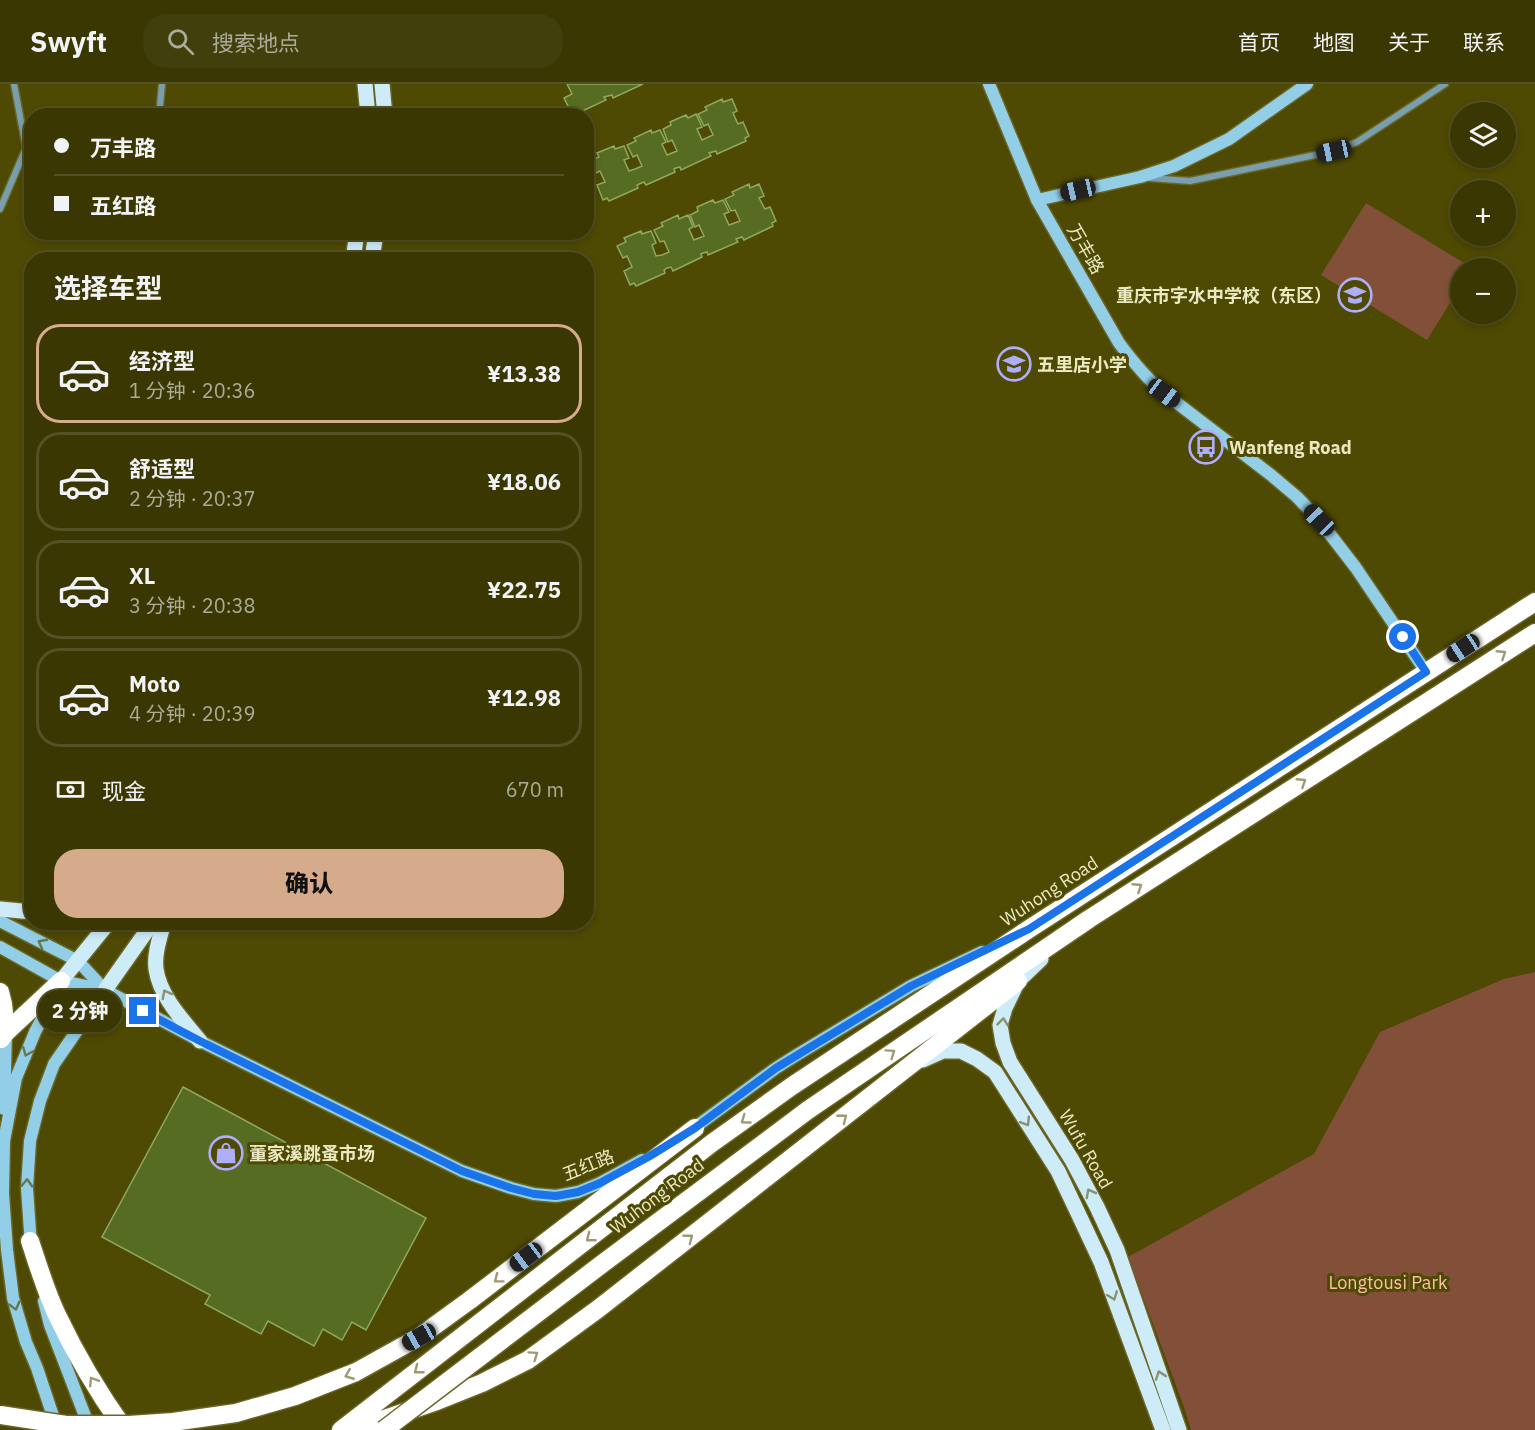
<!DOCTYPE html>
<html lang="zh">
<head>
<meta charset="utf-8">
<style>
  body { margin:0; font-family:"IBM Plex Sans","Noto Sans SC",sans-serif; background:#413f0c; color:#f1f3f6; height:100vh; display:flex; flex-direction:column; font-size:22px; white-space:nowrap }
  * { box-sizing:border-box; margin:0 }
  p { font-size:20px; color:#abac99 }
  .icon { flex:none; width:33px; height:33px; fill:none; stroke:currentColor; stroke-width:2; stroke-linecap:round; stroke-linejoin:round }
  .map { position:relative; flex:1; overflow:hidden }
  .panel { position:absolute; left:24px; top:168px; width:570px; height:678px; display:flex; flex-direction:column; background:#3a3702; border-radius:24px; box-shadow:0 3px 9px #0003,0 0 0 2px #545124 }
  .panel>* { flex:none }
  .top-card { position:absolute; left:24px; top:24px; width:570px; height:132px; border-radius:24px; box-shadow:0 3px 9px #0003,0 0 0 2px #545124; display:grid; align-content:center; height:132px; padding:0 30px; background:#3a3702 }
  .fabs { position:absolute; left:1450px; top:18px; display:grid; gap:12px }
  .fabs a { display:grid; place-items:center; width:66px; height:66px; border-radius:50%; background:#3a3702; box-shadow:0 3px 9px #0003,0 0 0 2px #545124; font-size:30px }
  .end { position:absolute; width:27px; height:27px; margin:-14px; border:8px solid #1a73e8; background:#fff; box-shadow:0 0 0 3px #fff }
  .from { border-radius:50% }
  .bubble { position:absolute; height:42px; border-radius:21px; background:#3a3702; box-shadow:0 3px 9px #0003,0 0 0 2px #545124; font-size:20px; font-weight:800; line-height:42px; text-align:center }
  .car { position:absolute; width:18px; height:36px; margin:-18px -9px; border-radius:8px; box-shadow:0 0 4px 2px #0007; background:linear-gradient(#222 24%,#8ab4d8 0 40%,#222 0 76%,#8ab4d8 0 86%,#222 0) }
  .top-card b { display:flex; align-items:center; gap:21px; height:57px; font-size:22px }
  .top-card b+b { border-top:2px solid #545124 }
  .top-card i { width:15px; height:15px; background:#f1f3f6 }
  ul { padding:0; list-style:none }
  li { display:flex; align-items:center; gap:18px; height:99px; margin:0 12px 9px; padding:0 18px; border:3px solid #545124; border-radius:24px }
  li div { flex:1 }
  li b { display:block; font-size:22px }
  li em { font-style:normal; font-weight:800 }
  li.on { border-color:#d6ab8b }
  li>.icon { width:54px; height:54px; stroke-width:1.5 }
  h2 { padding:0 30px; font-size:27px; line-height:72px }
  .pay { display:flex; align-items:center; gap:15px; height:66px; padding:0 30px; font-size:22px }
  .pay p { margin-inline-start:auto }
  .button { display:flex; gap:12px; margin-top:auto; padding:12px 30px }
  .button a { flex:1; height:69px; border-radius:24px; background:#d6ab8b; color:#111; font-size:24px; font-weight:800; line-height:69px; text-align:center }
  header { display:flex; align-items:center; gap:36px; box-sizing:border-box; height:84px; padding:0 30px; background:#3a3702; border-bottom:2px solid #545124 }
  header strong { font-size:28px }
  nav { display:flex; gap:33px; margin-inline-start:auto; font-size:21px }
  .search { width:420px; height:54px; background:#413f0c; display:flex; align-items:center; gap:15px; box-sizing:border-box; padding:0 21px; border-radius:24px; color:#abac99; font-size:22px }
  .map>svg:first-child { display:block }
</style>
</head>
<body>
<header>
<strong>Swyft</strong>
<div class="search"><svg class="icon" aria-label="search" viewBox="0 0 24 24"><circle cx="10" cy="10" r="6"/><path d="M15 15l6 6"/></svg>搜索地点</div>
<nav><a>首页</a><a>地图</a><a>关于</a><a>联系</a></nav>
</header>
<div class="map">
<svg width="1535" height="1346" viewBox="0 0 1535 1346">
  <rect width="100%" height="100%" fill="#4e4903"/>
  <g fill="#825039">
    <polygon points="1366,119 1472,184 1461,184 1461,201 1427,256 1321,191"/>
    <polygon points="1535,888 1535,1346 1191,1346 1184,1323 1128,1173 1314,1070 1380,948 1504,895"/>
  </g>
  <g fill="#566c22" stroke="#90a85f" stroke-width="1.5">
    <polygon points="567,0 643,0 613,14 612,11 604,13 606,16 576,30 575,26 571,28 564,14 572,10"/>
    <polygon points="722,15 723,18 732,15 737,27 733,29 738,40 743,38 749,52 745,54 746,57 717,70 716,67 709,69 711,72 681,86 680,83 676,84 674,85 675,88 646,101 644,98 637,101 638,104 609,117 607,114 603,116 597,101 605,98 600,87 596,89 590,77 599,73 597,69 614,62 615,65 624,62 629,74 624,76 629,87 635,85 642,82 637,71 633,73 627,61 636,57 634,54 651,46 652,49 660,46 666,58 662,60 667,71 677,67 672,56 668,58 663,45 671,41 670,38 686,31 688,34 696,30 702,43 697,45 702,56 713,51 708,40 704,42 698,30 707,26 705,23"/>
    <polygon points="749,100 750,104 759,100 764,112 759,114 765,125 770,123 776,137 772,139 773,142 744,156 742,153 736,155 738,158 708,171 707,168 703,169 701,170 702,173 673,187 671,183 667,184 664,186 665,189 636,202 634,199 630,201 624,187 632,183 627,172 623,174 617,162 626,158 624,154 641,147 642,150 651,147 656,159 652,161 656,172 662,171 669,168 664,157 660,158 654,146 663,142 661,139 678,131 679,135 688,131 693,143 689,145 694,156 704,152 699,141 695,143 690,131 698,127 697,123 713,116 715,119 723,116 729,128 724,130 729,141 740,137 735,126 731,127 725,115 734,111 732,108"/>
    <polygon points="183,1003 426,1134 366,1246 352,1238 342,1256 323,1245 314,1262 268,1237 261,1250 205,1220 210,1211 102,1153"/>
  </g>
  <g fill="none" stroke-linecap="round" stroke-linejoin="round">
    <g stroke="#6a6625" stroke-width="9">
      <g id="street">
        <polyline points="159,32 162,0"/>
        <polyline points="1150,94 1190,97 1334,67 1357,58 1445,0"/>
        <polyline points="0,125 26,64 14,0"/>
      </g>
    </g>
    <g stroke="#6a6625" stroke-width="15">
      <g id="secondary">
        <path d="M989 0 1037 116 1119 259C1133 278 1146 294 1164 309L1271 391 1297 413 1319 436 1356 484 1426 588"/>
        <polyline points="1037,116 1140,93 1174,82 1229,55 1307,0"/>
        <polyline points="0,837 78,877 105,906"/>
        <polyline points="0,863 61,897 105,906 200,957 462,1087 511,1104 534,1110 556,1112 578,1108 600,1099 642,1076"/>
        <polyline points="57,906 35,948 16,994 4,1057 3,1110 7,1166 13,1214 26,1258 37,1284 57,1344"/>
        <polyline points="4,1025 6,948"/>
        <polyline points="690,1047 776,984 795,972 911,902 982,868"/>
        <polyline points="31,1162 27,1104 30,1057 40,1017 54,980 105,906"/>
        <polyline points="44,1217 50,1241 90,1345"/>
      </g>
    </g>
    <g stroke="#6a6625" stroke-width="18">
      <g id="primary">
        <polyline points="365,0 368,32"/>
        <polyline points="382,0 385,32"/>
        <polyline points="353,176 357,148"/>
        <polyline points="372,176 376,148"/>
        <polyline points="0,825 32,828"/>
        <path d="M164 838C160 853 154 870 156 885 160 913 183 936 200 957"/>
        <polyline points="1041,875 1018,897 1005,924 1000,941 1003,959 1010,978 1072,1076 1097,1123 1117,1166 1179,1346"/>
        <polyline points="61,897 109,838"/>
        <polyline points="105,906 153,838"/>
        <polyline points="923,976 943,967 961,967 977,975 995,988 1058,1087 1077,1127 1101,1178 1163,1346"/>
      </g>
    </g>
    <g stroke="#6a6625" stroke-width="21">
      <g id="highway">
        <polyline points="0,908 3,920 6,948 1,955"/>
        <polyline points="0,954 61,897"/>
        <polyline points="808,1026 1089,835 1535,549"/>
        <path d="M30 1157C38 1181 46 1208 57 1231 76 1271 99 1310 125 1346"/>
        <polyline points="470,1216 695,1044"/>
        <polyline points="346,1345 364,1342 437,1317 482,1299 528,1276 598,1225 1018,897"/>
        <polyline points="341,1346 712,1059 792,1002 1029,845 1535,518"/>
      </g>
    </g>
    <use href="#street" stroke="#799ead" stroke-width="6"/>
    <use href="#secondary" stroke="#92cee6" stroke-width="12"/>
    <use href="#primary" stroke="#ceecf8" stroke-width="15"/>
    <use href="#highway" stroke="#fff" stroke-width="18"/>
    <g stroke="#6a6625" stroke-width="21" stroke-linecap="butt">
      <g id="highway-bridge">
        <polyline points="0,1331 66,1341 129,1341 173,1338 236,1329 295,1312 356,1288 419,1253 470,1216"/>
        <polyline points="384,1346 598,1183 808,1026"/>
      </g>
    </g>
    <use href="#highway-bridge" stroke="#fff" stroke-width="18"/>
  </g>
  <defs><path id="oneway-chevron" d="M-2-3.5L2.5 0L-2 3.5" fill="none" stroke-width="1.6" stroke-linecap="round" stroke-linejoin="round" transform="scale(1.5)"/></defs>
  <g stroke="#9e9b74">
    <use href="#oneway-chevron" transform="translate(1502 570) rotate(-33)"/>
    <use href="#oneway-chevron" transform="translate(1302 698) rotate(-33)"/>
    <use href="#oneway-chevron" transform="translate(1138 803) rotate(-33)"/>
    <use href="#oneway-chevron" transform="translate(891 969) rotate(-35)"/>
    <use href="#oneway-chevron" transform="translate(843 1034) rotate(-38)"/>
    <use href="#oneway-chevron" transform="translate(745 1036) rotate(144)"/>
    <use href="#oneway-chevron" transform="translate(590 1154) rotate(142)"/>
    <use href="#oneway-chevron" transform="translate(689 1154) rotate(-38)"/>
    <use href="#oneway-chevron" transform="translate(498 1195) rotate(143)"/>
    <use href="#oneway-chevron" transform="translate(534 1271) rotate(-35)"/>
    <use href="#oneway-chevron" transform="translate(418 1286) rotate(142)"/>
    <use href="#oneway-chevron" transform="translate(349 1291) rotate(158)"/>
    <use href="#oneway-chevron" transform="translate(93 1297) rotate(-122)"/>
  </g>
  <g stroke="#667852">
    <use href="#oneway-chevron" transform="translate(42 859) rotate(-152)"/>
    <use href="#oneway-chevron" transform="translate(27 968) rotate(112)"/>
    <use href="#oneway-chevron" transform="translate(27 1099) rotate(-88)"/>
    <use href="#oneway-chevron" transform="translate(15 1222) rotate(75)"/>
  </g>
  <g stroke="#889271">
    <use href="#oneway-chevron" transform="translate(166 910) rotate(-118)"/>
    <use href="#oneway-chevron" transform="translate(1003 938) rotate(-84)"/>
    <use href="#oneway-chevron" transform="translate(1026 1038) rotate(58)"/>
    <use href="#oneway-chevron" transform="translate(1090 1109) rotate(-118)"/>
    <use href="#oneway-chevron" transform="translate(1113 1212) rotate(69)"/>
    <use href="#oneway-chevron" transform="translate(1160 1291) rotate(-109)"/>
  </g>
  <g fill="none" stroke-linecap="round" stroke-linejoin="round">
    <polyline stroke="#1a73e8" stroke-width="8" points="143,927 200,957 462,1087 511,1104 534,1110 556,1112 578,1108 600,1099 650,1072 695,1044 776,984 911,902 1029,845 1426,588 1403,553"/>
  </g>
  <defs>
    <g id="school-ring" transform="scale(1.725)"><circle r="9.5" fill="#4e4903" stroke="#afaefa" stroke-width="1.5"/><path d="M0-5L7-2L0 1L-7-2ZM-4 1L0 2.5L4 1V4Q0 6-4 4Z" fill="#afaefa"/></g>
    <g id="bus-ring" transform="scale(1.725)"><circle r="9.5" fill="#4e4903" stroke="#afaefa" stroke-width="1.5"/><path d="M-5-6H5V4H4V6H2V4H-2V6H-4V4H-5ZM-3.5-4V0h7V-4ZM-3.5 1.2v1.5H-2V1.2ZM2 1.2v1.5H3.5V1.2Z" fill="#afaefa"/></g>
    <g id="shop-ring" transform="scale(1.725)"><circle r="9.5" fill="#4e4903" stroke="#afaefa" stroke-width="1.5"/><path d="M-5-2.5h2.3a2.7 3.5 0 0 1 5.4 0H5L5.5 6h-11ZM-1.5-2.5h3a1.5 2.3 0 0 0-3 0Z" fill="#afaefa"/></g>
  </defs>
  <g fill-rule="evenodd">
    <use href="#school-ring" x="1355" y="211"/>
    <use href="#school-ring" x="1014" y="280"/>
    <use href="#bus-ring" x="1206" y="363"/>
    <use href="#shop-ring" x="226" y="1069"/>
  </g>
  <g text-anchor="middle" dominant-baseline="central" stroke-width="6" stroke-linejoin="round" paint-order="stroke">
    <g font-size="18" fill="#ebe9c1" stroke="#4e4903">
      <text transform="translate(1086 165) rotate(60)">万丰路</text>
      <text transform="translate(1049 807) rotate(-33)">Wuhong Road</text>
      <text transform="translate(1086 1065) rotate(60)">Wufu Road</text>
      <text transform="translate(588 1081) rotate(-22)">五红路</text>
      <text transform="translate(657 1112) rotate(-37)">Wuhong Road</text>
    </g>
    <g font-size="18" font-weight="bold" fill="#ebe9c1" stroke="#4e4903" text-anchor="start">
      <text x="1332" y="211" text-anchor="end">重庆市字水中学校（东区）</text>
      <text x="1037" y="280">五里店小学</text>
      <text x="1229" y="363">Wanfeng Road</text>
      <text x="249" y="1069">董家溪跳蚤市场</text>
    </g>
    <g font-size="18" fill="#fec0a5" stroke="#4e4903">
      <text x="1388" y="1198">Longtousi Park</text>
    </g>
  </g>
</svg>
<div class="fabs">
<a><svg class="icon" aria-label="layers" viewBox="0 0 24 24"><path d="M12 4l9 5-9 5-9-5zM3 14l9 5 9-5"/></svg></a>
<a>+</a>
<a>−</a>
</div>
<i class="end from" style="left:1403px;top:553px"></i>
<i class="end" style="left:143px;top:927px"></i>
<div class="bubble" style="left:38px;top:906px;width:84px">2 分钟</div>
<i class="car" style="left:1334px;top:67px;rotate:258deg"></i>
<i class="car" style="left:1078px;top:106px;rotate:257deg"></i>
<i class="car" style="left:1164px;top:309px;rotate:127deg"></i>
<i class="car" style="left:1319px;top:436px;rotate:316deg"></i>
<i class="car" style="left:1463px;top:564px;rotate:237deg"></i>
<i class="car" style="left:526px;top:1173px;rotate:233deg"></i>
<i class="car" style="left:419px;top:1253px;rotate:241deg"></i>
<div class="top-card">
<b><i class="from"></i>万丰路</b>
<b><i></i>五红路</b>
</div>
<section class="panel">
<h2>选择车型</h2>
<ul>
<li class="on"><svg class="icon" aria-label="car" viewBox="0 0 24 24"><path d="M5 17H2v-5l4-1 3-4h7l3 4 3 1v5h-3M9 17h6M6 11h13"/><circle cx="7" cy="17" r="2"/><circle cx="17" cy="17" r="2"/></svg><div><b>经济型</b><p>1 分钟 · 20:36</p></div><em>¥13.38</em></li>
<li><svg class="icon" aria-label="car" viewBox="0 0 24 24"><path d="M5 17H2v-5l4-1 3-4h7l3 4 3 1v5h-3M9 17h6M6 11h13"/><circle cx="7" cy="17" r="2"/><circle cx="17" cy="17" r="2"/></svg><div><b>舒适型</b><p>2 分钟 · 20:37</p></div><em>¥18.06</em></li>
<li><svg class="icon" aria-label="car" viewBox="0 0 24 24"><path d="M5 17H2v-5l4-1 3-4h7l3 4 3 1v5h-3M9 17h6M6 11h13"/><circle cx="7" cy="17" r="2"/><circle cx="17" cy="17" r="2"/></svg><div><b>XL</b><p>3 分钟 · 20:38</p></div><em>¥22.75</em></li>
<li><svg class="icon" aria-label="car" viewBox="0 0 24 24"><path d="M5 17H2v-5l4-1 3-4h7l3 4 3 1v5h-3M9 17h6M6 11h13"/><circle cx="7" cy="17" r="2"/><circle cx="17" cy="17" r="2"/></svg><div><b>Moto</b><p>4 分钟 · 20:39</p></div><em>¥12.98</em></li>
</ul>
<div class="pay"><svg class="icon" aria-label="cash" viewBox="0 0 24 24"><path d="M3 7h18v10H3z"/><circle cx="12" cy="12" r="2"/></svg>现金<p>670 m</p></div>
<div class="button"><a>确认</a></div>
</section>
</div>
</body>
</html>
